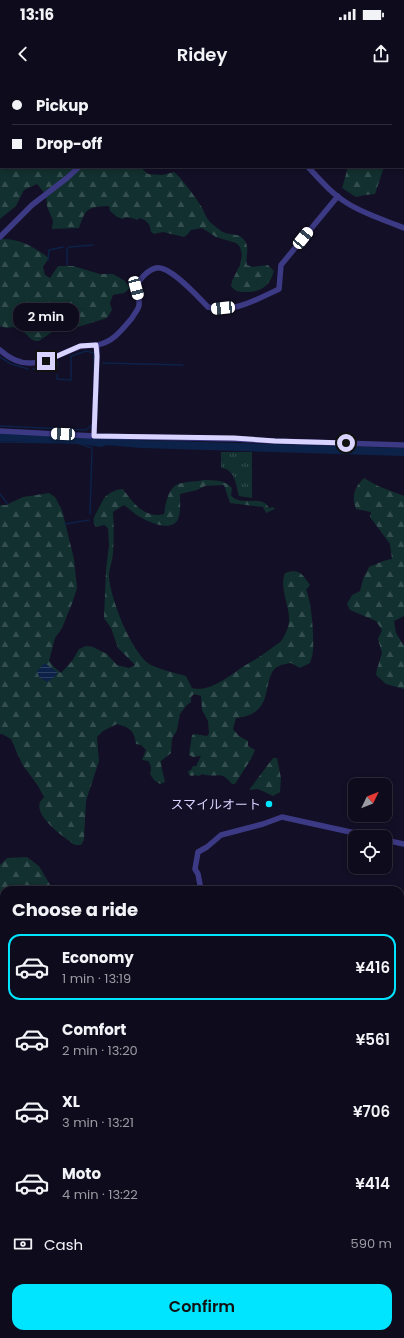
<!DOCTYPE html>
<html lang="en">
<head>
<meta charset="utf-8">
<style>
  body { margin:0; font-family:Poppins,"Noto Sans JP",sans-serif; background:#171425; color:#f1f3f6; height:100vh; display:flex; flex-direction:column; font-size:15px; white-space:nowrap }
  * { box-sizing:border-box; margin:0 }
  p { font-size:13px; color:#9b9ba3 }
  .icon { flex:none; width:22px; height:22px; fill:none; stroke:currentColor; stroke-width:2; stroke-linecap:round; stroke-linejoin:round }
  .map { position:relative; flex:1; overflow:hidden }
  .sheet { position:absolute; left:0px; top:806px; width:404px; height:452px; display:flex; flex-direction:column; background:#0e0b1c; border-radius:12px 12px 0 0; box-shadow:0 2px 6px #0003,0 0 0 1px #2e2b3b }
  .sheet>* { flex:none }
  .top-card { position:absolute; left:0px; top:0px; width:404px; height:88px; box-shadow:0 2px 6px #0003,0 0 0 1px #2e2b3b; display:grid; align-content:center; height:88px; padding:0 12px; background:#0e0b1c }
  .needle { width:26px; rotate:47deg }
  .fabs { position:absolute; left:348px; top:698px; display:grid; gap:8px }
  .fabs a { display:grid; place-items:center; width:44px; height:44px; border-radius:8px; background:#0e0b1c; box-shadow:0 2px 6px #0003,0 0 0 1px #2e2b3b; font-size:20px }
  .end { position:absolute; width:18px; height:18px; margin:-9px; border:5px solid #d9d4ff; background:#111; box-shadow:0 0 0 2px #111 }
  .from { border-radius:50% }
  .bubble { position:absolute; height:28px; border-radius:12px; background:#0e0b1c; box-shadow:0 2px 6px #0003,0 0 0 1px #2e2b3b; font-size:13px; font-weight:600; line-height:28px; text-align:center }
  .car { position:absolute; width:12px; height:24px; margin:-12px -6px; border-radius:5px; box-shadow:0 0 3px 1px #0007; background:linear-gradient(#fff 24%,#345 0 40%,#fff 0 76%,#345 0 86%,#fff 0) }
  .top-card b { display:flex; align-items:center; gap:14px; height:38px; font-size:15px }
  .top-card b+b { border-top:1px solid #2e2b3b }
  .top-card i { width:10px; height:10px; background:#f1f3f6 }
  ul { padding:0; list-style:none }
  li { display:flex; align-items:center; gap:12px; height:66px; margin:0 8px 6px; padding:0 4px; border:2px solid transparent; border-radius:12px }
  li div { flex:1 }
  li b { display:block; font-size:15px }
  li em { font-style:normal; font-weight:600 }
  li.selected { border-color:#00e5ff }
  li>.icon { width:36px; height:36px; stroke-width:1.5 }
  h2 { padding:0 12px; font-size:18px; line-height:48px }
  .pay { display:flex; align-items:center; gap:10px; height:44px; padding:0 12px; font-size:15px }
  .pay p { margin-inline-start:auto }
  .cta { display:flex; gap:8px; margin-top:auto; padding:8px 12px }
  .cta a { flex:1; height:46px; border-radius:12px; background:#00e5ff; color:#111; font-size:16px; font-weight:600; line-height:46px; text-align:center }
  .status { display:flex; justify-content:space-between; align-items:center; height:28px; padding:0 20px; background:#0e0b1c; direction:ltr }
  .status svg { height:11px; fill:currentColor }
  header { display:flex; justify-content:space-between; align-items:center; height:52px; padding:0 12px; background:#0e0b1c; font-size:18px; font-weight:600 }
  .map>svg:first-child { display:block }
</style>
</head>
<body>
<div class="status"><b>13:16</b><svg viewBox="0 0 49 12"><path d="M0 12V9h3v3zM5 12V6h3v6zM10 12V3h3v9zM15 12V0h3v12zM26 1h20v11H26zM47 4h2v5h-2z"/></svg></div>
<header><svg class="icon" aria-label="back" viewBox="0 0 24 24"><path d="M15 5l-7 7 7 7"/></svg>Ridey<svg class="icon" aria-label="share" viewBox="0 0 24 24"><path d="M12 15V3M7 8l5-5 5 5M5 13v7h14v-7"/></svg></header>
<div class="map">
<svg width="404" height="1258" viewBox="0 0 404 1258">
  <defs>
    <pattern id="grass-tufts" width="24" height="20" patternUnits="userSpaceOnUse"><rect width="24" height="20" fill="#12302f"/><path d="M3 7l-1-3M5 7V3M7 7l1-3M15 17l-1-3M17 17v-4M19 17l1-3" fill="none" stroke="#344d4e"/></pattern>
    <pattern id="forest-firs" width="22" height="20" patternUnits="userSpaceOnUse"><rect width="22" height="20" fill="#12302f"/><path d="M5 1l3.5 6h-7zM16 11l3.5 6h-7z" fill="#344d4e"/></pattern>
    <pattern id="water-rules" width="6" height="5" patternUnits="userSpaceOnUse"><rect width="6" height="5" fill="#0c2248"/><path d="M0 2.5h6" fill="none" stroke="#2f4163"/></pattern>
  </defs>
  <rect width="100%" height="100%" fill="#130f26"/>
  <path fill="url(#grass-tufts)" d="M221 372H252V418L239 416C236 405 235 389 221 388Z"/>
  <g fill="url(#forest-firs)">
    <polygon points="242,0 404,0 404,27 403,28 403,1 243,1"/>
    <path d="M0 33 1 34V87H140L148 94 162 95 174 92C180 96 197 119 201 126 204 131 206 138 210 142 214 145 219 150 223 152 231 156 239 152 245 161 250 169 245 177 247 185L253 187 268 185 274 191C270 206 260 213 245 212 239 212 234 211 231 206L232 201 240 185 242 175 240 167 236 163 216 157 202 148 191 150 187 155 184 157 163 152 154 154 151 152C150 144 148 141 140 138L137 140C132 138 127 136 123 139L117 137 110 131 109 126C87 127 86 128 79 148L52 149 53 141 47 126 46 115 37 104 24 110 16 126 0 139Z"/>
    <polygon points="348,87 384,87 375,114 365,115 356,117 342,108"/>
    <path d="M2 159C21 159 34 167 49 178L43 187 45 195 50 198 58 186H73L100 194H113L125 201 130 208 124 213 113 215 110 223 112 230 107 238 68 250 52 252 39 261H35L31 259 25 253 13 247 6 248 1 246 0 248V160Z"/>
    <path d="M364 398 378 406 404 416V536L394 541 396 553 404 566V609L386 604 376 595 377 589 382 573 378 559 382 550 376 541 350 530 347 524 352 515 360 511 363 499 369 487C376 484 384 480 392 479L390 464 370 437 371 432 356 429C351 415 355 407 364 398Z"/>
    <path d="M204 400C215 400 225 400 232 408L231 415C240 428 262 413 269 428L273 427 275 429 266 433 263 427 230 423 224 405 205 406 197 410 180 414C180 421 181 432 178 439 173 452 150 443 142 438 135 435 130 429 124 425L113 432C114 446 114 459 113 472 113 479 110 486 109 493 108 514 132 575 151 585 162 590 175 593 186 596L192 608C209 613 231 595 244 586 257 579 268 571 280 562 283 559 287 551 288 547 293 529 278 511 285 493 300 488 302 494 310 505L306 510C312 522 314 557 313 570 313 575 311 579 310 583L300 588 291 583C287 584 283 584 279 586 259 595 279 634 236 638L233 649 239 656 248 661V666L255 670 251 679 235 704H232C220 689 217 699 202 694L199 696 195 695 192 696 189 695 188 691 191 690 193 686H196L201 676 193 677 189 675 192 655 195 654 207 656 209 653 208 641 202 630 201 616 194 614 191 617V622L186 626 180 634 177 650 172 659 171 673 161 681C161 689 164 695 165 702L160 704 154 700 150 694C152 688 151 685 148 681L142 680 146 670 141 665 136 664C134 650 130 648 117 644L103 651 97 657 99 681 86 721 84 760 81 765H75C65 758 34 737 40 722 41 720 43 719 44 717L38 706 22 684 11 659 2 654H0V425H6L23 417 49 413 55 417 62 430 74 479 77 508 73 521 62 548 55 558 49 581 54 587 61 593 72 581 79 569 86 566 93 567 107 574 117 585 129 588 135 585 118 568 111 548 104 538 106 490 109 465 108 448 104 445 96 447C94 444 93 441 94 437 96 434 103 419 105 417 110 412 117 409 123 409 133 423 145 439 164 434 166 423 168 405 182 403 189 401 197 402 204 400Z"/>
    <polygon points="273,678 277,678 281,698 280,712 273,716 258,709 249,710"/>
    <polygon points="27,777 39,786 53,810 4,810 4,830 0,822 0,785 7,778"/>
    <polygon points="4,948 4,996 0,992 0,951"/>
    <polygon points="400,991 404,991 404,1248 400,1240"/>
  </g>
  <polygon fill="url(#water-rules)" points="44,584 46,584 57,592 57,594 53,598 47,602 39,597 37,591"/>
  <g fill="none" stroke-linecap="round" stroke-linejoin="round">
    <g stroke="#0c2248" stroke-width="1.5">
      <polyline points="48,180 49,170 63,167"/>
      <polyline points="67,185 67,169 69,167 93,165"/>
      <polyline points="0,277 11,284 28,289"/>
      <polyline points="103,283 183,285"/>
      <polyline points="33,289 45,287 57,282 57,285"/>
      <polyline points="57,295 57,299 71,300 71,276 86,271 94,273 94,291"/>
      <polyline points="0,346 86,350 92,345"/>
      <polyline points="92,360 92,364"/>
      <polyline points="0,362 77,363 92,368"/>
      <polyline points="0,414 7,423"/>
      <polyline points="90,434 92,370"/>
      <polyline points="65,444 89,440"/>
      <polyline points="211,1254 212,1258"/>
    </g>
    <polyline stroke="#0c2248" stroke-width="8" points="0,357 82,360 101,363 107,361 140,364 404,372"/>
    <g stroke="#3d3a85" stroke-width="5.5">
      <polyline points="225,0 226,1"/>
      <polyline points="163,1 164,0"/>
      <path d="M308 87C320 100 332 114 347 123 364 134 385 140 404 148"/>
      <polyline points="0,157 32,125 67,98 79,87"/>
      <path d="M0 270C28 296 50 277 79 267 84 265 91 266 97 265 113 262 122 250 132 238 134 234 139 229 139 225 140 219 137 215 137 210 136 201 148 190 156 188 170 185 198 217 208 227 232 234 258 219 279 209L281 185 338 116"/>
      <polyline points="0,351 94,356 234,359 275,361 404,365"/>
      <polyline points="94,356 97,277 97,265"/>
      <polyline points="385,760 404,764"/>
      <polyline points="201,810 198,794 195,789 198,772 207,767 221,755 263,744 282,737 373,757"/>
      <polyline points="0,841 4,844"/>
      <polyline points="400,934 404,933"/>
      <polyline points="400,1139 404,1140"/>
      <polyline points="0,1223 4,1225"/>
      <polyline points="31,1254 34,1258"/>
    </g>
    <g stroke="#00e5ff" stroke-width="3">
      <g id="rail">
        <polyline points="400,1209 404,1206"/>
        <polyline points="328,1258 333,1254"/>
      </g>
    </g>
    <use href="#rail" stroke="#130f26" stroke-width="1.5" stroke-dasharray="4.5" stroke-linecap="butt"/>
  </g>
  <g fill="none" stroke-linecap="round" stroke-linejoin="round">
    <polyline stroke="#d9d4ff" stroke-width="5" points="46,281 80,266 96,265 97,276 94,356 234,358 275,361 346,363"/>
  </g>
  <circle fill="#00e5ff" stroke="#130f26" stroke-width="1.5" cx="269" cy="724" r="4"/>
  <g text-anchor="middle" dominant-baseline="central" stroke-width="3" stroke-linejoin="round" paint-order="stroke">
    <g font-size="13" fill="#d9d4ff" stroke="#130f26" text-anchor="end">
      <text x="261" y="724">スマイルオート</text>
    </g>
  </g>
</svg>
<div class="fabs">
<a><svg class="needle" viewBox="-14 -14 28 28"><path d="M0-13l5 13h-10z" fill="#e53935"/><path d="M0 13l5-13h-10z" fill="#9b9ba3"/></svg></a>
<a><svg class="icon" aria-label="locate" viewBox="0 0 24 24"><circle cx="12" cy="12" r="6"/><path d="M12 2v4M12 18v4M2 12h4M18 12h4"/></svg></a>
</div>
<i class="end from" style="left:346px;top:363px"></i>
<i class="end" style="left:46px;top:281px"></i>
<div class="bubble" style="left:13px;top:223px;width:66px">2 min</div>
<i class="car" style="left:303px;top:158px;rotate:39deg"></i>
<i class="car" style="left:136px;top:208px;rotate:165deg"></i>
<i class="car" style="left:223px;top:228px;rotate:264deg"></i>
<i class="car" style="left:63px;top:354px;rotate:273deg"></i>
<div class="top-card">
<b><i class="from"></i>Pickup</b>
<b><i></i>Drop-off</b>
</div>
<section class="sheet">
<h2>Choose a ride</h2>
<ul>
<li class="selected"><svg class="icon" aria-label="car" viewBox="0 0 24 24"><path d="M5 17H2v-5l4-1 3-4h7l3 4 3 1v5h-3M9 17h6M6 11h13"/><circle cx="7" cy="17" r="2"/><circle cx="17" cy="17" r="2"/></svg><div><b>Economy</b><p>1 min · 13:19</p></div><em>¥416</em></li>
<li><svg class="icon" aria-label="car" viewBox="0 0 24 24"><path d="M5 17H2v-5l4-1 3-4h7l3 4 3 1v5h-3M9 17h6M6 11h13"/><circle cx="7" cy="17" r="2"/><circle cx="17" cy="17" r="2"/></svg><div><b>Comfort</b><p>2 min · 13:20</p></div><em>¥561</em></li>
<li><svg class="icon" aria-label="car" viewBox="0 0 24 24"><path d="M5 17H2v-5l4-1 3-4h7l3 4 3 1v5h-3M9 17h6M6 11h13"/><circle cx="7" cy="17" r="2"/><circle cx="17" cy="17" r="2"/></svg><div><b>XL</b><p>3 min · 13:21</p></div><em>¥706</em></li>
<li><svg class="icon" aria-label="car" viewBox="0 0 24 24"><path d="M5 17H2v-5l4-1 3-4h7l3 4 3 1v5h-3M9 17h6M6 11h13"/><circle cx="7" cy="17" r="2"/><circle cx="17" cy="17" r="2"/></svg><div><b>Moto</b><p>4 min · 13:22</p></div><em>¥414</em></li>
</ul>
<div class="pay"><svg class="icon" aria-label="cash" viewBox="0 0 24 24"><path d="M3 7h18v10H3z"/><circle cx="12" cy="12" r="2"/></svg>Cash<p>590 m</p></div>
<div class="cta"><a>Confirm</a></div>
</section>
</div>
</body>
</html>
